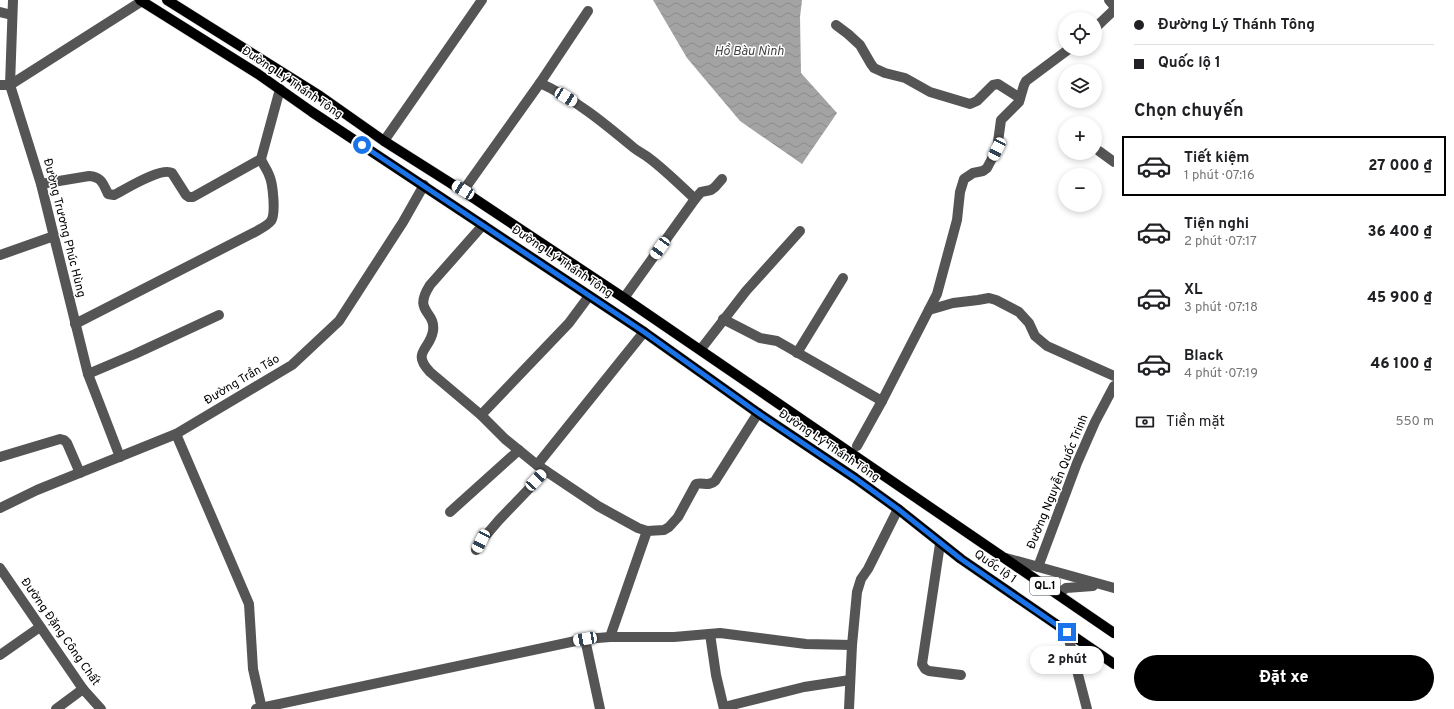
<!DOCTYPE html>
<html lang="vi">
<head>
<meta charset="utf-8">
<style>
  body { margin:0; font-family:Overpass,sans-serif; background:#f2f2f2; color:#202124; height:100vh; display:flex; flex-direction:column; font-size:15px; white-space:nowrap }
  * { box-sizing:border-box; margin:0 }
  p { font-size:13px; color:#757577 }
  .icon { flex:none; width:22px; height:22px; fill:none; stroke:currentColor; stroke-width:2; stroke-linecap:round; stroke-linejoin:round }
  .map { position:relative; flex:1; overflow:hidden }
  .panel { display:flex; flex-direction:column; background:#fff; width:340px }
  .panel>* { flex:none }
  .guide { display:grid; align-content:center; height:88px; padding:0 20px; background:#fff }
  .fabs { position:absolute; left:1058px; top:12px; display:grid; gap:8px }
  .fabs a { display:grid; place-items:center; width:44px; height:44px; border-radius:50%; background:#fff; box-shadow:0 2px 6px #0003; font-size:20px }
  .end { position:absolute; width:18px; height:18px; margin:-9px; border:5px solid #1a73e8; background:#fff; box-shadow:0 0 0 2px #fff }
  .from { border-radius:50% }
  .bubble { position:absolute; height:28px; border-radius:14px; background:#fff; box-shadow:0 2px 6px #0003; font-size:13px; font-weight:800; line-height:28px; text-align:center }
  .car { position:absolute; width:12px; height:24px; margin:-12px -6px; border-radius:5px; box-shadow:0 0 3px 1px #0007; background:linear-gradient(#fff 24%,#345 0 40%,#fff 0 76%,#345 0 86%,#fff 0) }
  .guide b { display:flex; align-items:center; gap:14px; height:38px; font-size:15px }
  .guide b+b { border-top:1px solid #e0e0e0 }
  .guide i { width:10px; height:10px; background:#202124 }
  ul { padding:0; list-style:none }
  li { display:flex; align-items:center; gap:12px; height:60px; margin:0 8px 6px; padding:0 12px; border:2px solid transparent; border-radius:0px }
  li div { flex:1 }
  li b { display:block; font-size:15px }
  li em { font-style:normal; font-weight:800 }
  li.active { border-color:#000 }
  li>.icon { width:36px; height:36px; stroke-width:1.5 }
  h2 { padding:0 20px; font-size:18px; line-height:48px }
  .pay { display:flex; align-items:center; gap:10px; height:44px; padding:0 20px; font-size:15px }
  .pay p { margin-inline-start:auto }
  .primary-button { display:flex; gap:8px; margin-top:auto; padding:8px 20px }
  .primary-button a { flex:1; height:46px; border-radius:24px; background:#000; color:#fff; font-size:16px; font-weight:800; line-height:46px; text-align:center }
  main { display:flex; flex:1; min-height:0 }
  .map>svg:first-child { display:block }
</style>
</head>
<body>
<main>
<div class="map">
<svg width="1114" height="709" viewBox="0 0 1114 709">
  <defs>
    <pattern id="water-waves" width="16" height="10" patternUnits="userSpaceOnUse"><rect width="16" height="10" fill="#a3a3a3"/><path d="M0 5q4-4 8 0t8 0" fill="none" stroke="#8b8b8b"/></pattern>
  </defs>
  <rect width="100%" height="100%" fill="#fff"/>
  <polygon fill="url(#water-waves)" points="653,0 802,0 800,17 801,73 837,113 802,164 740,121 687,58"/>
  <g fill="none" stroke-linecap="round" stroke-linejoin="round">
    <g stroke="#dbdbdb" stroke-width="11">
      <g id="major">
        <polyline points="140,0 258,74 312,112 644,332 758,413 855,478 898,509 961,559 1114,664"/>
        <polyline points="167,0 320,96 384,141 463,191 624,298 1114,633"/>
      </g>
    </g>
    <g stroke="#555" stroke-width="10">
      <polyline points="13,0 10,85 41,184 88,374 120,457"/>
      <polyline points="1109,0 1114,6"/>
      <polyline points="0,12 12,15"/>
      <polyline points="836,25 848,34 860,45 871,64 874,68 885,73 905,78 930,92 970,104 977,101 993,85 998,84 1020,98"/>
      <polyline points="1095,28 1114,10"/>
      <path d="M540 83C575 99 604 123 634 148 639 152 644 154 649 158 665 170 680 185 695 199"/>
      <polyline points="0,85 10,85 142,1"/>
      <polyline points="384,141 482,0"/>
      <polyline points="1099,151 1114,162"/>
      <path d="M41 184 89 176C102 177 103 184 108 194L114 195C126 189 161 167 172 173L186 195 189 197H193L261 159"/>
      <polyline points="463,191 540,83 588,11"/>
      <path d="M483 225 430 285C412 313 436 310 433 331 430 350 411 352 430 372L481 415 505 439 537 465 598 506 638 528 647 531 664 530 669 527 678 517 696 484C703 482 709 487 715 481L758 413"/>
      <polyline points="0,255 54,236"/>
      <polyline points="624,298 695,199 701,192 711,190 715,187 722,179"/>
      <polyline points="929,310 953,303 978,300 989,298 996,300 1019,312 1029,323 1035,336 1047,346 1114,376"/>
      <polyline points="723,319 760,338 777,341 882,401"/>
      <path d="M75 324 255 232C260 229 267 226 271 221 276 214 273 183 269 175 267 169 263 165 261 159L280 89"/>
      <polyline points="701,349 746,291 800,231"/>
      <polyline points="797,353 843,278"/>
      <polyline points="88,374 135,354 219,315"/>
      <polyline points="481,415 569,323 589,296"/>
      <polyline points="176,434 249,604 253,669 262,709"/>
      <polyline points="857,446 882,401 937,294 957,220 960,192 964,179 973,173 983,171 987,168 997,149 1001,120 1019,102 1024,85 1026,81 1069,49"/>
      <polyline points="0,457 60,439 64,440 67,443 80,473"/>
      <polyline points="537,465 644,332"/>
      <polyline points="0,508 37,490 176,434 292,365 339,321 403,222 424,185"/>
      <polyline points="450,512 519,450"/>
      <polyline points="940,544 922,664 925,669 929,671 961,675"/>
      <polyline points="476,550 481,541 499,520 546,471"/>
      <polyline points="1006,558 1114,588"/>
      <polyline points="1038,567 1077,463 1095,422 1114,386"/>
      <polyline points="0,568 83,689 101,709"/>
      <polyline points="1058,594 1066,588 1093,586"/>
      <polyline points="1067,632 1087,709"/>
      <polyline points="710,634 716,675 724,709"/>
      <polyline points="610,637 647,531"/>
      <polyline points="585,639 600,709"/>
      <polyline points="0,655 40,627"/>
      <polyline points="724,707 804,687 850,680"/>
      <polyline points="56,709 83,689"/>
      <polyline points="256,709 585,639 610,637 674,637 720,633 806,644 852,645"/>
      <polyline points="849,709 852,645 857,592 861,579 868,569 898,509"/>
    </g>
    <use href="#major" stroke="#000" stroke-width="10"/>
  </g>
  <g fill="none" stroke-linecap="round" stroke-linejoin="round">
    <polyline stroke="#1a73e8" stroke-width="5" points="362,145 644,332 758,413 855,478 898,509 961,559 1067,632"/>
  </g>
  <g text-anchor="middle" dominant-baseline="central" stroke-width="3" stroke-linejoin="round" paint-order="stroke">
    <rect fill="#fff" stroke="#4c4c4c" stroke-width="1" x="1030" y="577" width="30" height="18" rx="3"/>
    <g font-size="11" font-weight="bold" fill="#000">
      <text x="1045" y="586">QL.1</text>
    </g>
    <g font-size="12" fill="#000" stroke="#fff">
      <text transform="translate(292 83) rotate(34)">Đường Lý Thánh Tông</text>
      <text transform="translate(64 228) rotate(76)">Đường Trương Phúc Hùng</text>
      <text transform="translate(562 262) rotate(34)">Đường Lý Thánh Tông</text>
      <text transform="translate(242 380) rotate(-31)">Đường Trần Táo</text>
      <text transform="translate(829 446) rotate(34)">Đường Lý Thánh Tông</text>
      <text transform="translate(1058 482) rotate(-68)">Đường Nguyễn Quốc Trinh</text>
      <text transform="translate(995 567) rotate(35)">Quốc lộ 1</text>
      <text transform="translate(60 632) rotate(55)">Đường Đặng Công Chất</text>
    </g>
    <g font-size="13" font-style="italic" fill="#444" stroke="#fff">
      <text x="749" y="52">Hồ Bàu Nình</text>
    </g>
  </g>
</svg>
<div class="fabs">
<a><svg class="icon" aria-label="locate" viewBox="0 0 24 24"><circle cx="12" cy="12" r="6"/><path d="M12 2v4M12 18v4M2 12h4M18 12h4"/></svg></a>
<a><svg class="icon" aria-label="layers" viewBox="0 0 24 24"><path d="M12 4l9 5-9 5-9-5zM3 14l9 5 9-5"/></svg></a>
<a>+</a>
<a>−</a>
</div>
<i class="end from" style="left:362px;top:145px"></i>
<i class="end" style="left:1067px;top:632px"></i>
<div class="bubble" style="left:1030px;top:646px;width:74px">2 phút</div>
<i class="car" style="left:566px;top:97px;rotate:122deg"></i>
<i class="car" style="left:997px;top:149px;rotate:206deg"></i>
<i class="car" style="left:463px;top:190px;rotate:302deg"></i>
<i class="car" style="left:660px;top:248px;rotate:216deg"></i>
<i class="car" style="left:536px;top:480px;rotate:43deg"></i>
<i class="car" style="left:481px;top:541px;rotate:207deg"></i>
<i class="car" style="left:585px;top:639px;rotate:260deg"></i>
</div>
<section class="panel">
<div class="guide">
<b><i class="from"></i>Đường Lý Thánh Tông</b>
<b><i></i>Quốc lộ 1</b>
</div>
<h2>Chọn chuyến</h2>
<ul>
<li class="active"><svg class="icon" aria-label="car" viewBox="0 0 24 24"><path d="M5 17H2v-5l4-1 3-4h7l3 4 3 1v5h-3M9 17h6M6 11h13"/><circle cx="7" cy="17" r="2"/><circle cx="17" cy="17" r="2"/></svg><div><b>Tiết kiệm</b><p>1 phút · 07:16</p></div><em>27 000 ₫</em></li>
<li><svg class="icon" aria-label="car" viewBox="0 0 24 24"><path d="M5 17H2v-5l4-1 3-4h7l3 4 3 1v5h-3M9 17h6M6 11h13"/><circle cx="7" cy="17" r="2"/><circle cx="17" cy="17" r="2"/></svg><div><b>Tiện nghi</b><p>2 phút · 07:17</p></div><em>36 400 ₫</em></li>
<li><svg class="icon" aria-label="car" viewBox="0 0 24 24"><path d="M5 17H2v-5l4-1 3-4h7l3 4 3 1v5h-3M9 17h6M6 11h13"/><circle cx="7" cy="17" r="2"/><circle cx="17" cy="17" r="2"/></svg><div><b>XL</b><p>3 phút · 07:18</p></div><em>45 900 ₫</em></li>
<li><svg class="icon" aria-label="car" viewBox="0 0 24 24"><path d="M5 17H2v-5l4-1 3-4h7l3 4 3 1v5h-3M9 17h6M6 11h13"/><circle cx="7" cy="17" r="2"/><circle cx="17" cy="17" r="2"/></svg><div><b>Black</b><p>4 phút · 07:19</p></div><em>46 100 ₫</em></li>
</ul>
<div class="pay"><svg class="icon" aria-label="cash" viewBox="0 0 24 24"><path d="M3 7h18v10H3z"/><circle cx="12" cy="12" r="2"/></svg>Tiền mặt<p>550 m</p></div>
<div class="primary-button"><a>Đặt xe</a></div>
</section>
</main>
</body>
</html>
